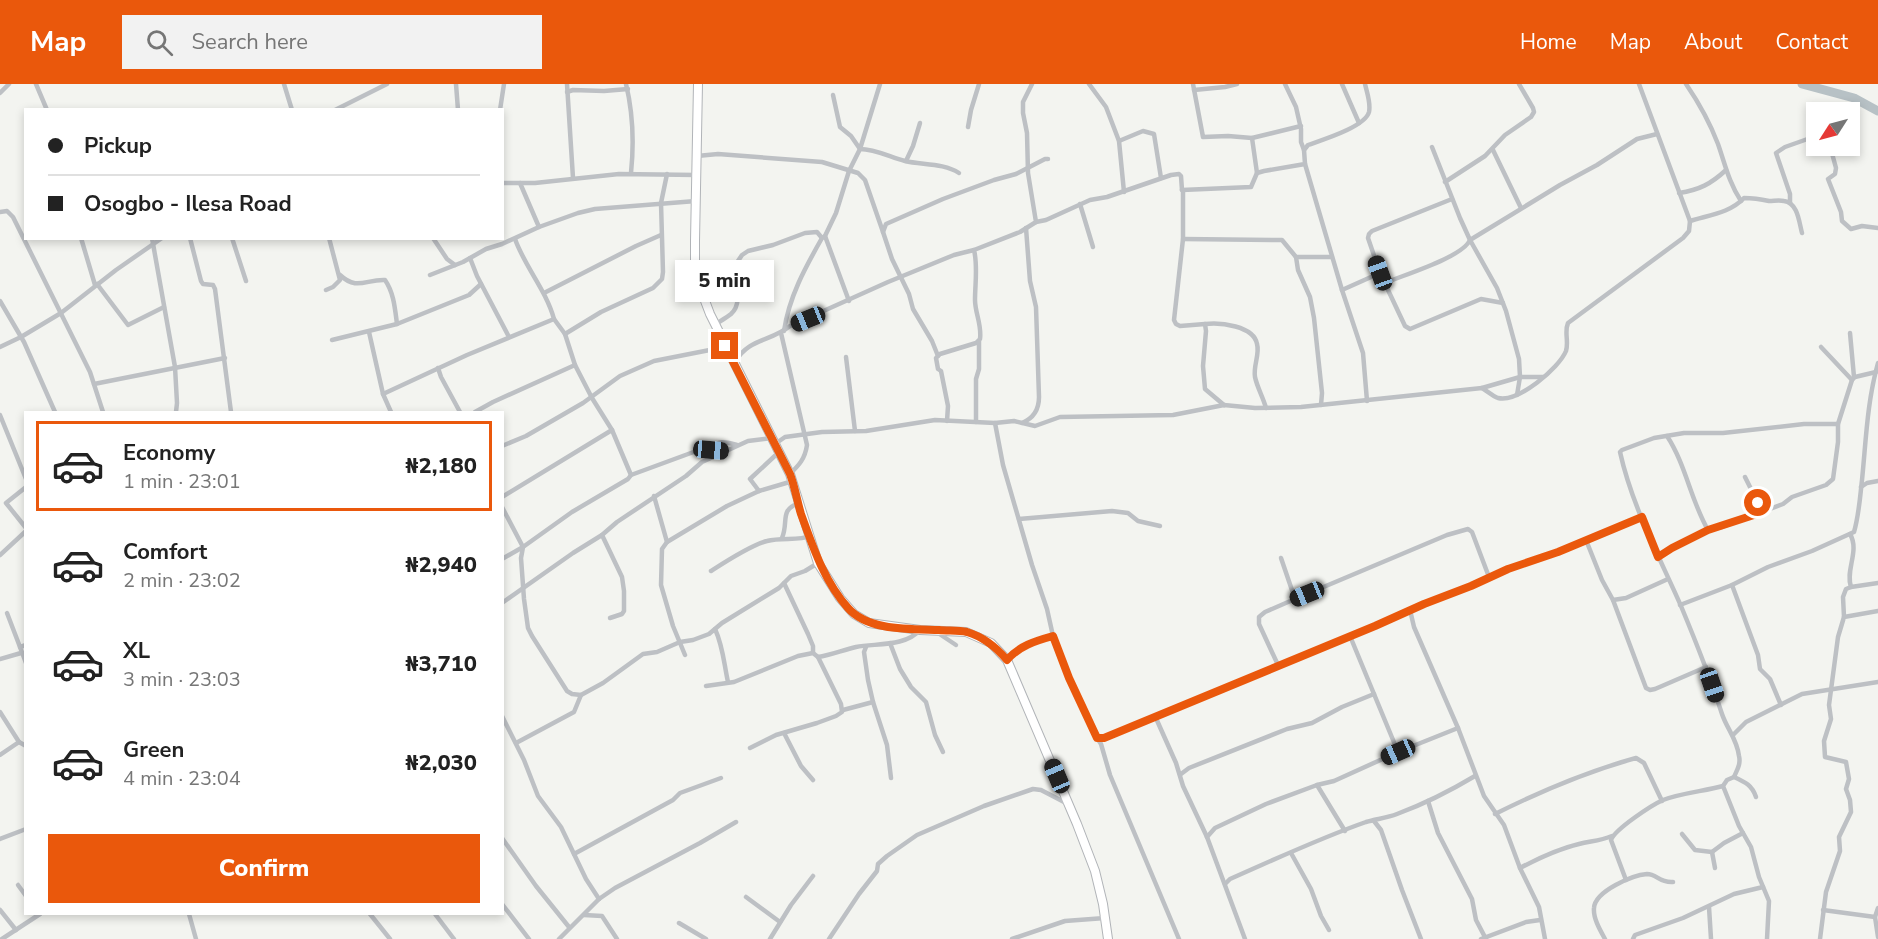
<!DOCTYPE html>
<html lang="en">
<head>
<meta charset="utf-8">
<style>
  body { margin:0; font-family:"Nunito Sans",sans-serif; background:#f2f2f2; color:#222; height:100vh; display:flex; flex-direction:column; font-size:22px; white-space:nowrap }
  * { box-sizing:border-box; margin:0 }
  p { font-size:20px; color:#767676 }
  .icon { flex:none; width:33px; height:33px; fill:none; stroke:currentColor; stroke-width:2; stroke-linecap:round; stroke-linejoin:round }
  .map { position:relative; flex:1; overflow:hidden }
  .drawer { position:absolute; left:24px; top:327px; width:480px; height:504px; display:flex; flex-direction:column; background:#fff; border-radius:0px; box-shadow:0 3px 9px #0003 }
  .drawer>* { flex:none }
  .hud { position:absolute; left:24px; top:24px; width:480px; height:132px; border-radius:0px; box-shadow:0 3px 9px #0003; display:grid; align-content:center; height:132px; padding:0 24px; background:#fff }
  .needle { width:39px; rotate:234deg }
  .buttons { position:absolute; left:1806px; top:18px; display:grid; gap:12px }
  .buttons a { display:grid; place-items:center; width:54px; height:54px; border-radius:0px; background:#fff; box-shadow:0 3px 9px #0003; font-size:30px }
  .end { position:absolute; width:27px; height:27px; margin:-14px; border:8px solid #ea580c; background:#fff; box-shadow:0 0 0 3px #fff }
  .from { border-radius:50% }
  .bubble { position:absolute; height:42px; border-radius:0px; background:#fff; box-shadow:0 3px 9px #0003; font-size:20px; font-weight:800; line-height:42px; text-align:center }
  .car { position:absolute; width:18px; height:36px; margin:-18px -9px; border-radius:8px; box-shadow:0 0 4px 2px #0007; background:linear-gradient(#222 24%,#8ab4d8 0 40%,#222 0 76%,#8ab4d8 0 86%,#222 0) }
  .hud b { display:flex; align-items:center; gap:21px; height:57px; font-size:22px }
  .hud b+b { border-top:2px solid #e0e0e0 }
  .hud i { width:15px; height:15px; background:#222 }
  ul { padding:10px 0 0; list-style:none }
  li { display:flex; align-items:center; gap:18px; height:90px; margin:0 12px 9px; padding:0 12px; border:3px solid transparent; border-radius:0px }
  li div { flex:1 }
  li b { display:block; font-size:22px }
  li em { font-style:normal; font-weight:800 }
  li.on { border-color:#ea580c }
  li>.icon { width:54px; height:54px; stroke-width:1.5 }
  .button { display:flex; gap:12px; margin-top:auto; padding:12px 24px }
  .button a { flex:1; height:69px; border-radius:0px; background:#ea580c; color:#fff; font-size:24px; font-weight:800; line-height:69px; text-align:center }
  header { display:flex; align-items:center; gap:36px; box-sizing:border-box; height:84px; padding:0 30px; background:#ea580c; color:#fff }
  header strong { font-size:28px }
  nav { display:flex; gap:33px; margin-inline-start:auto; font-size:21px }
  .search { width:420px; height:54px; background:#f2f2f2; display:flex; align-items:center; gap:15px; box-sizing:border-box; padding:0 21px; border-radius:0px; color:#767676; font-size:22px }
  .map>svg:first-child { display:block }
</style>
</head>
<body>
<header>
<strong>Map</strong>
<div class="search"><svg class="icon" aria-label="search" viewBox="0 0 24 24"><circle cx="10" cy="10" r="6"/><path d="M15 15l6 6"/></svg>Search here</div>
<nav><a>Home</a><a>Map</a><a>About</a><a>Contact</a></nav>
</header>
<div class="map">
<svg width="1878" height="855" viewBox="0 0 1878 855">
  <rect width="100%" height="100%" fill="#f3f4f0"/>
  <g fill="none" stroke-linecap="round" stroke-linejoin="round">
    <polyline stroke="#b7c1c5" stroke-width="9" points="1802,0 1854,14 1878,27"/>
    <g stroke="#b1b4b8" stroke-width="10">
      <polyline id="primary" points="698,0 695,157 695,180 699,201 710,230 790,390 818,479 840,514 854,530 869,539 920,546 966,548 991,559 1007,576 1077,740 1095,787 1103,820 1108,855"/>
    </g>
    <g stroke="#bdc0c4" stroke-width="4.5">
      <polyline points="36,0 47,26"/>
      <polyline points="284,0 292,26"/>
      <polyline points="456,0 458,26"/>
      <polyline points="567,0 573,94"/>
      <path d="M626 0C633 29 634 60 631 89"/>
      <polyline points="1089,0 1106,23 1119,57 1124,108"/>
      <polyline points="1193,0 1203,53 1228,52 1252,54 1301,42"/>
      <polyline points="1285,0 1296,23 1301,45 1301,58 1304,66"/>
      <polyline points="1342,0 1359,39"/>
      <path d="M1686 0C1699 19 1710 39 1718 60 1725 80 1729 99 1741 117"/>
      <polyline points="1194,6 1225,3 1237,0"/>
      <polyline points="567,8 573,6 604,7 628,5"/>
      <polyline points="0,9 9,0"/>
      <path d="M833 11 840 43 851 52 860 65C875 65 890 73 905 77 922 81 944 79 959 89"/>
      <polyline points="335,26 387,0"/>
      <polyline points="500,26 504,0"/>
      <polyline points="968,43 971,26 979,0"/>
      <polyline points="1252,54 1257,89"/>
      <polyline points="1119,57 1143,47 1154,50 1161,94"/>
      <polyline points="1830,62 1836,84 1835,90 1828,95 1841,128 1842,137 1851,145 1862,142 1878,144"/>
      <polyline points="1432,63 1460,134 1470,156 1497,204 1506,227 1519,275 1520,293 1517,311"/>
      <polyline points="1493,66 1521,124"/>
      <polyline points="697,72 718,70 822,78 858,89 865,96 883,148"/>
      <polyline points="906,77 913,62 920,39"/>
      <polyline points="1305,80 1342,206 1363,269 1367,317"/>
      <polyline points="1445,98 1485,72 1505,51 1531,33 1534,28 1533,24 1519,0"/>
      <polyline points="502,99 535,99 619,90 697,91"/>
      <polyline points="520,99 539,143"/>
      <polyline points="1182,106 1183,107 1183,155 1174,236 1176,240 1180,242 1205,240 1206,247 1203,282 1205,305 1224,321"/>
      <path d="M1679 109C1699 106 1711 100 1726 86"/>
      <polyline points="1790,119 1790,110 1776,69 1785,63 1816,52"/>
      <polyline points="1080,120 1093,163"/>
      <polyline points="0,128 7,127 13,133 90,288 103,328"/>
      <path d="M1690 137C1709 131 1730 129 1744 114 1753 114 1760 115 1769 117 1774 117 1779 116 1784 117 1798 119 1799 138 1802 149"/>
      <path d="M1036 138 1046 136 1090 116 1107 113 1171 91 1179 90 1181 92 1182 106 1251 103 1257 89 1264 87 1305 80 1304 66 1308 61C1322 56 1365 43 1369 28 1371 19 1367 9 1365 0"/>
      <polyline points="825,152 849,217"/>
      <polyline points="81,154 95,201"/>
      <polyline points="152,154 175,283 177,319 176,328"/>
      <polyline points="190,154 201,197 203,200 213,201 215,205 231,328"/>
      <polyline points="232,154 246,197"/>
      <polyline points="433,154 447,175 455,181"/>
      <path d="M515 155C525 183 546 206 554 235"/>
      <polyline points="1183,155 1282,156 1296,173 1332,173"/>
      <polyline points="1296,173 1298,186 1310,213 1314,234 1322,309 1321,321"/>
      <polyline points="470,174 477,192 509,253"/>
      <polyline points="1380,189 1405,242 1410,245 1481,215 1503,219"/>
      <path d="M340 191C357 207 366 195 385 196 394 209 395 225 397 240"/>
      <polyline points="430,191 463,178 486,165 502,160 539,143 578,129 595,125 696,117"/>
      <path d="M1385 199C1403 191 1463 173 1470 156L1560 101 1597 81 1637 55 1657 50"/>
      <polyline points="97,200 128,241 164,223"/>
      <polyline points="326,206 333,203 340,196 329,154"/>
      <polyline points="1342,206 1380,189 1368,154 1369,150 1372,147 1452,115"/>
      <polyline points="544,209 636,162 661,151"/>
      <polyline points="0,217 24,258 55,328"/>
      <path d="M1205 240C1220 238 1254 242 1257 260 1260 270 1253 282 1255 293 1257 303 1263 313 1266 324"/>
      <path d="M715 241C720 237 726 234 731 230 744 218 734 199 734 183L742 171 748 167 773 161 805 149 817 148 822 154"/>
      <path d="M784 247C789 213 805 184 822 154L825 152 836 129 849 87 860 65 880 0"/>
      <polyline points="369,248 383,310 391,328"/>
      <path d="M781 249 807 361C805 375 799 381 790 390"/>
      <polyline points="1850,249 1854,293"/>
      <polyline points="565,250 601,228 653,204 662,195 663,188 661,119 667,90"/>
      <polyline points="332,256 397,240 469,211 481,200"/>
      <polyline points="0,263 21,253 61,229 116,186 162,154"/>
      <polyline points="1821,263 1852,296"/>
      <polyline points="938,272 932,257 913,225 909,210 892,175 883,148 886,140 943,115 994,96 1016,90 1045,75 1048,75"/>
      <polyline points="846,273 855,347"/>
      <path d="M735 278C749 254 770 258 790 242L888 198 954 171 974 166"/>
      <polyline points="438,284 441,293 460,328"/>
      <polyline points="94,300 225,274"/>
      <polyline points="1482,304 1520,293 1543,293"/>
      <polyline points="383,310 467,271 554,235 565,250 575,281 592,314 612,346 631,391"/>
      <polyline points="475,328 493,318 575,281"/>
      <polyline points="0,331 26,395"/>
      <path d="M947 337 948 322 941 287 938 285 936 274 940 270 976 259 980 255C982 241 975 229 975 216 975 200 978 182 974 166L1020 148 1036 138 1028 89 1027 49 1023 29V18L1032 0"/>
      <polyline points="976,338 976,295 979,285 979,257"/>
      <polyline points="995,339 1003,381 1032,481 1047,525 1053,552 1069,594 1093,648 1101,660 1110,691 1179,855"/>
      <path d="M1022 339C1034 334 1039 325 1039 313L1036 223 1030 197 1026 144"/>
      <path d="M1667 352C1686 381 1691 417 1708 446"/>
      <path d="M775 360 785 353 822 348 866 347 935 336 995 339 1014 337 1035 342 1060 333 1173 331 1224 321 1255 324 1301 323 1482 304C1487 307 1493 312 1498 314 1518 319 1559 284 1566 267 1569 257 1564 248 1568 239L1683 154 1689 147 1690 137 1639 0"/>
      <polyline points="502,362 526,352 583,319 620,292 654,277 725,263"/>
      <path d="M711 366C718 355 726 358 737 361"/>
      <polyline points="1745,393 1758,419 1760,429"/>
      <polyline points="26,403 6,419 26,444"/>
      <polyline points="1861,403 1867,399 1878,397"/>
      <polyline points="759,407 750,395 779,368"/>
      <polyline points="654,412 667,458"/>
      <polyline points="502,413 612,346"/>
      <polyline points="502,423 523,463 521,474 524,515 528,544 532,552 567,607 572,610 581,611"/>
      <polyline points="1019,435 1112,427 1128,429 1138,437 1160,442"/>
      <path d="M1850 450C1860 467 1845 486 1851 503"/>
      <polyline points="602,451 622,493 624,507 624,527 622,530 610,534"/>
      <path d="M782 454C789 437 779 426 799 419"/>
      <polyline points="1586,456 1602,496 1613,516 1646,604 1650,606 1655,605 1706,583"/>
      <polyline points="0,471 26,447"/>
      <polyline points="1658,473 1672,464 1708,446 1722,443 1783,420 1792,413 1826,401 1833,395 1838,358 1838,340 1852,296 1855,293 1876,288"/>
      <polyline points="1281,474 1295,515"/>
      <polyline points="502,475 523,463 572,428 628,395 631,391 699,366 725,367"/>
      <path d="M711 487C725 478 751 461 767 457 781 453 799 457 810 452"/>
      <polyline points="784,499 808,550 813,562 813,569"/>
      <polyline points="1732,501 1758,571 1760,585 1770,595 1781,621"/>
      <polyline points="1613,516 1626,514 1668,495"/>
      <polyline points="502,519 573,469 602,451 617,438 686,392 702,378 748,357 772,354"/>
      <path d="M1680 521 1732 501 1768 483 1812 467 1854 448C1859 431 1860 413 1862 396 1866 357 1867 318 1878 279"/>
      <polyline points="1410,526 1414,543 1458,644 1484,712 1504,741 1520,784 1539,823 1545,855"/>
      <polyline points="7,529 20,563"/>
      <polyline points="1844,533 1843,513 1846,505 1851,503 1878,499"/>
      <path d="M715 545C723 562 724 580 728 598"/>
      <polyline points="938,549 956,561"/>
      <polyline points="1350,552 1398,668"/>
      <polyline points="890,559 900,585 911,603 926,618 935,651 943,668"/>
      <polyline points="26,561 20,563 26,579"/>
      <polyline points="866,563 864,568 868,596 873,618 887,661 891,694"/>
      <polyline points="685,571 673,542 661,501 662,465 667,458 727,422 759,407 793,397"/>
      <path d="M818 573C831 571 843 566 856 563 876 559 905 563 920 546"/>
      <polyline points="0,575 21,569"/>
      <path d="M1007 576C1019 562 1036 557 1053 552"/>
      <polyline points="1278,581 1259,540 1259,533 1265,528 1295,515 1447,451 1468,445 1472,448 1489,493"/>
      <polyline points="706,602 734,598 798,572 813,569 818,573 841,620 842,628 836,632 817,639 776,651 750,664"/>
      <polyline points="843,626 873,618"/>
      <polyline points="0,628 19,658"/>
      <polyline points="502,632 524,676 538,712 561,743 586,795 599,815"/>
      <polyline points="1155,632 1176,679 1183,702 1207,753 1245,855"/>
      <polyline points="784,649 801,682 813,696"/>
      <polyline points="1733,651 1746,638 1802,610 1878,598"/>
      <polyline points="1097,654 1104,653 1375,542 1424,520 1471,502 1507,485 1558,468 1642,433"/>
      <polyline points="516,659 574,628 581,611 603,599 643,570 657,568 680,558 693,556 709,550 722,539 779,504 791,492 805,487 818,479"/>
      <polyline points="0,671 19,658 26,662"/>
      <polyline points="1181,690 1189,684 1287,645 1312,639 1342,623 1374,610"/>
      <path d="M1734 693C1745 698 1752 701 1756 713"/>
      <polyline points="1317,701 1345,747"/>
      <polyline points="1428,717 1438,749 1472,815 1476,836 1486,855"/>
      <path d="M1495 730C1539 708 1589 687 1636 674L1644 679 1662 717"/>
      <polyline points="1374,737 1381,746 1402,806 1421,855"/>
      <polyline points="1682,750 1695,766 1712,768 1724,759 1743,749"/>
      <polyline points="1207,753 1215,744 1266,720 1317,701 1334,697 1398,668 1458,644"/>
      <polyline points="502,754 536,802 569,843"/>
      <polyline points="0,755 26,745"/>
      <polyline points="1712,768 1715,784"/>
      <polyline points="1291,769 1311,805 1321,832 1329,846"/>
      <polyline points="574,770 673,716 680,709 721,694"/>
      <path d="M1520 784C1539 774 1558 765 1579 760 1591 757 1600 757 1612 752"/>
      <path d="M1626 796 1611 756C1615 745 1652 721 1663 716 1681 709 1705 707 1723 702"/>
      <path d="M1225 800 1230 795 1239 791C1280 773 1323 753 1366 738 1376 735 1387 734 1397 730 1424 720 1450 707 1475 692"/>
      <polyline points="18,801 26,812"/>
      <polyline points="746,813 780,838"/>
      <polyline points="502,820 529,855"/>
      <polyline points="1709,823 1711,855"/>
      <polyline points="1878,824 1875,833 1878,853"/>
      <polyline points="0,826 16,846"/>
      <polyline points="1823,826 1875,833"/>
      <polyline points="189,830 196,855"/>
      <polyline points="370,830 390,855"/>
      <polyline points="435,830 454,855"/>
      <polyline points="584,831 602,832 617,855"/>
      <polyline points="679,839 706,855"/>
      <polyline points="2,855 40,830"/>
      <polyline points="559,855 599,815 615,804 700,759 736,738"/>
      <polyline points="770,855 791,821 813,792"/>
      <polyline points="829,855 859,810 877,787 878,780 887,772 917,751 984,722 1033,705 1041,706 1066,719"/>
      <polyline points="1012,855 1065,837 1105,834"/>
      <polyline points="1481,855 1526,838 1540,836"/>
      <path d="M1605 855C1600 846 1593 834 1594 824 1595 807 1633 791 1647 790 1657 790 1659 799 1673 798"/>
      <polyline points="1633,855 1635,851 1683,834 1734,810 1763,803"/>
      <path d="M1767 855 1769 817 1759 793 1751 763 1739 742 1723 702 1727 696 1734 693C1737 686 1741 680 1739 672 1737 655 1727 645 1722 630 1710 593 1696 558 1681 522 1659 472 1632 422 1620 368L1622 366 1654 354 1684 349H1723L1804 340H1838"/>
      <polyline points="1820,855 1826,808 1840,767 1839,753 1851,728 1850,716 1846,705 1849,695 1846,678 1825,673 1824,657 1831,635 1829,621 1838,553 1844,533 1878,527"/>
    </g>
    <use href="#primary" stroke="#fff" stroke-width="8"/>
  </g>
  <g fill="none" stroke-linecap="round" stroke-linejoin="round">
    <path stroke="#ea580c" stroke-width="8" d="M725 262 790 390C795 403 797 417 801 430 813 463 824 497 848 524 868 547 910 545 939 546 948 547 958 546 967 548 984 553 996 563 1007 576 1019 562 1035 557 1053 552L1069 594 1097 654H1104L1375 542 1424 520 1471 502 1508 485 1558 468 1642 433 1658 473 1672 464 1708 446 1760 429 1758 419"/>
  </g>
</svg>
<div class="buttons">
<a><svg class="needle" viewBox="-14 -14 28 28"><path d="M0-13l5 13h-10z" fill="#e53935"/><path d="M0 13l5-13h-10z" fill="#767676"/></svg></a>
</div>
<i class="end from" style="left:1758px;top:419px"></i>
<i class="end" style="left:725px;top:262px"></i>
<div class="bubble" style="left:675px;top:176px;width:99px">5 min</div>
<i class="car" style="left:1380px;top:189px;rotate:340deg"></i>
<i class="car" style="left:808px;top:235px;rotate:248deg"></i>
<i class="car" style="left:711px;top:366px;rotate:95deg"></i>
<i class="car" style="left:1307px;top:510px;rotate:248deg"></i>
<i class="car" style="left:1712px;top:601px;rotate:161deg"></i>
<i class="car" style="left:1398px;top:668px;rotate:246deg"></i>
<i class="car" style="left:1057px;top:692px;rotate:337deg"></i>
<div class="hud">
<b><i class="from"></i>Pickup</b>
<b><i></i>Osogbo - Ilesa Road</b>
</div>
<section class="drawer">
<ul>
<li class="on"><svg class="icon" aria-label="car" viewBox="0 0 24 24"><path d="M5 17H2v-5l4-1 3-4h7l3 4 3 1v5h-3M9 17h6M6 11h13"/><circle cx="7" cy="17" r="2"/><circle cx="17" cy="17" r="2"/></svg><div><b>Economy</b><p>1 min · 23:01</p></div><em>₦2,180</em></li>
<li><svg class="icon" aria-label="car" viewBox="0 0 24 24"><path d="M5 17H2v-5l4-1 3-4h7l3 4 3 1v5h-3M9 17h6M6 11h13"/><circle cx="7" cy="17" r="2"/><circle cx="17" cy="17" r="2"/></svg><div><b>Comfort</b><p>2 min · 23:02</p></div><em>₦2,940</em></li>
<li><svg class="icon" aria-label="car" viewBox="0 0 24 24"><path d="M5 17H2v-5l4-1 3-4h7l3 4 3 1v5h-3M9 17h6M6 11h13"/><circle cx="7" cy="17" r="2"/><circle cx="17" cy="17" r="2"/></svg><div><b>XL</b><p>3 min · 23:03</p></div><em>₦3,710</em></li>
<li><svg class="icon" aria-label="car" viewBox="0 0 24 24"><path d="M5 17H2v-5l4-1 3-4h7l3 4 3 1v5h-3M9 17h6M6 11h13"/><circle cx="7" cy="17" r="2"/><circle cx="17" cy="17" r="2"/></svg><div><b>Green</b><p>4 min · 23:04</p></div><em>₦2,030</em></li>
</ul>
<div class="button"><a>Confirm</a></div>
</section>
</div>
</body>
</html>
